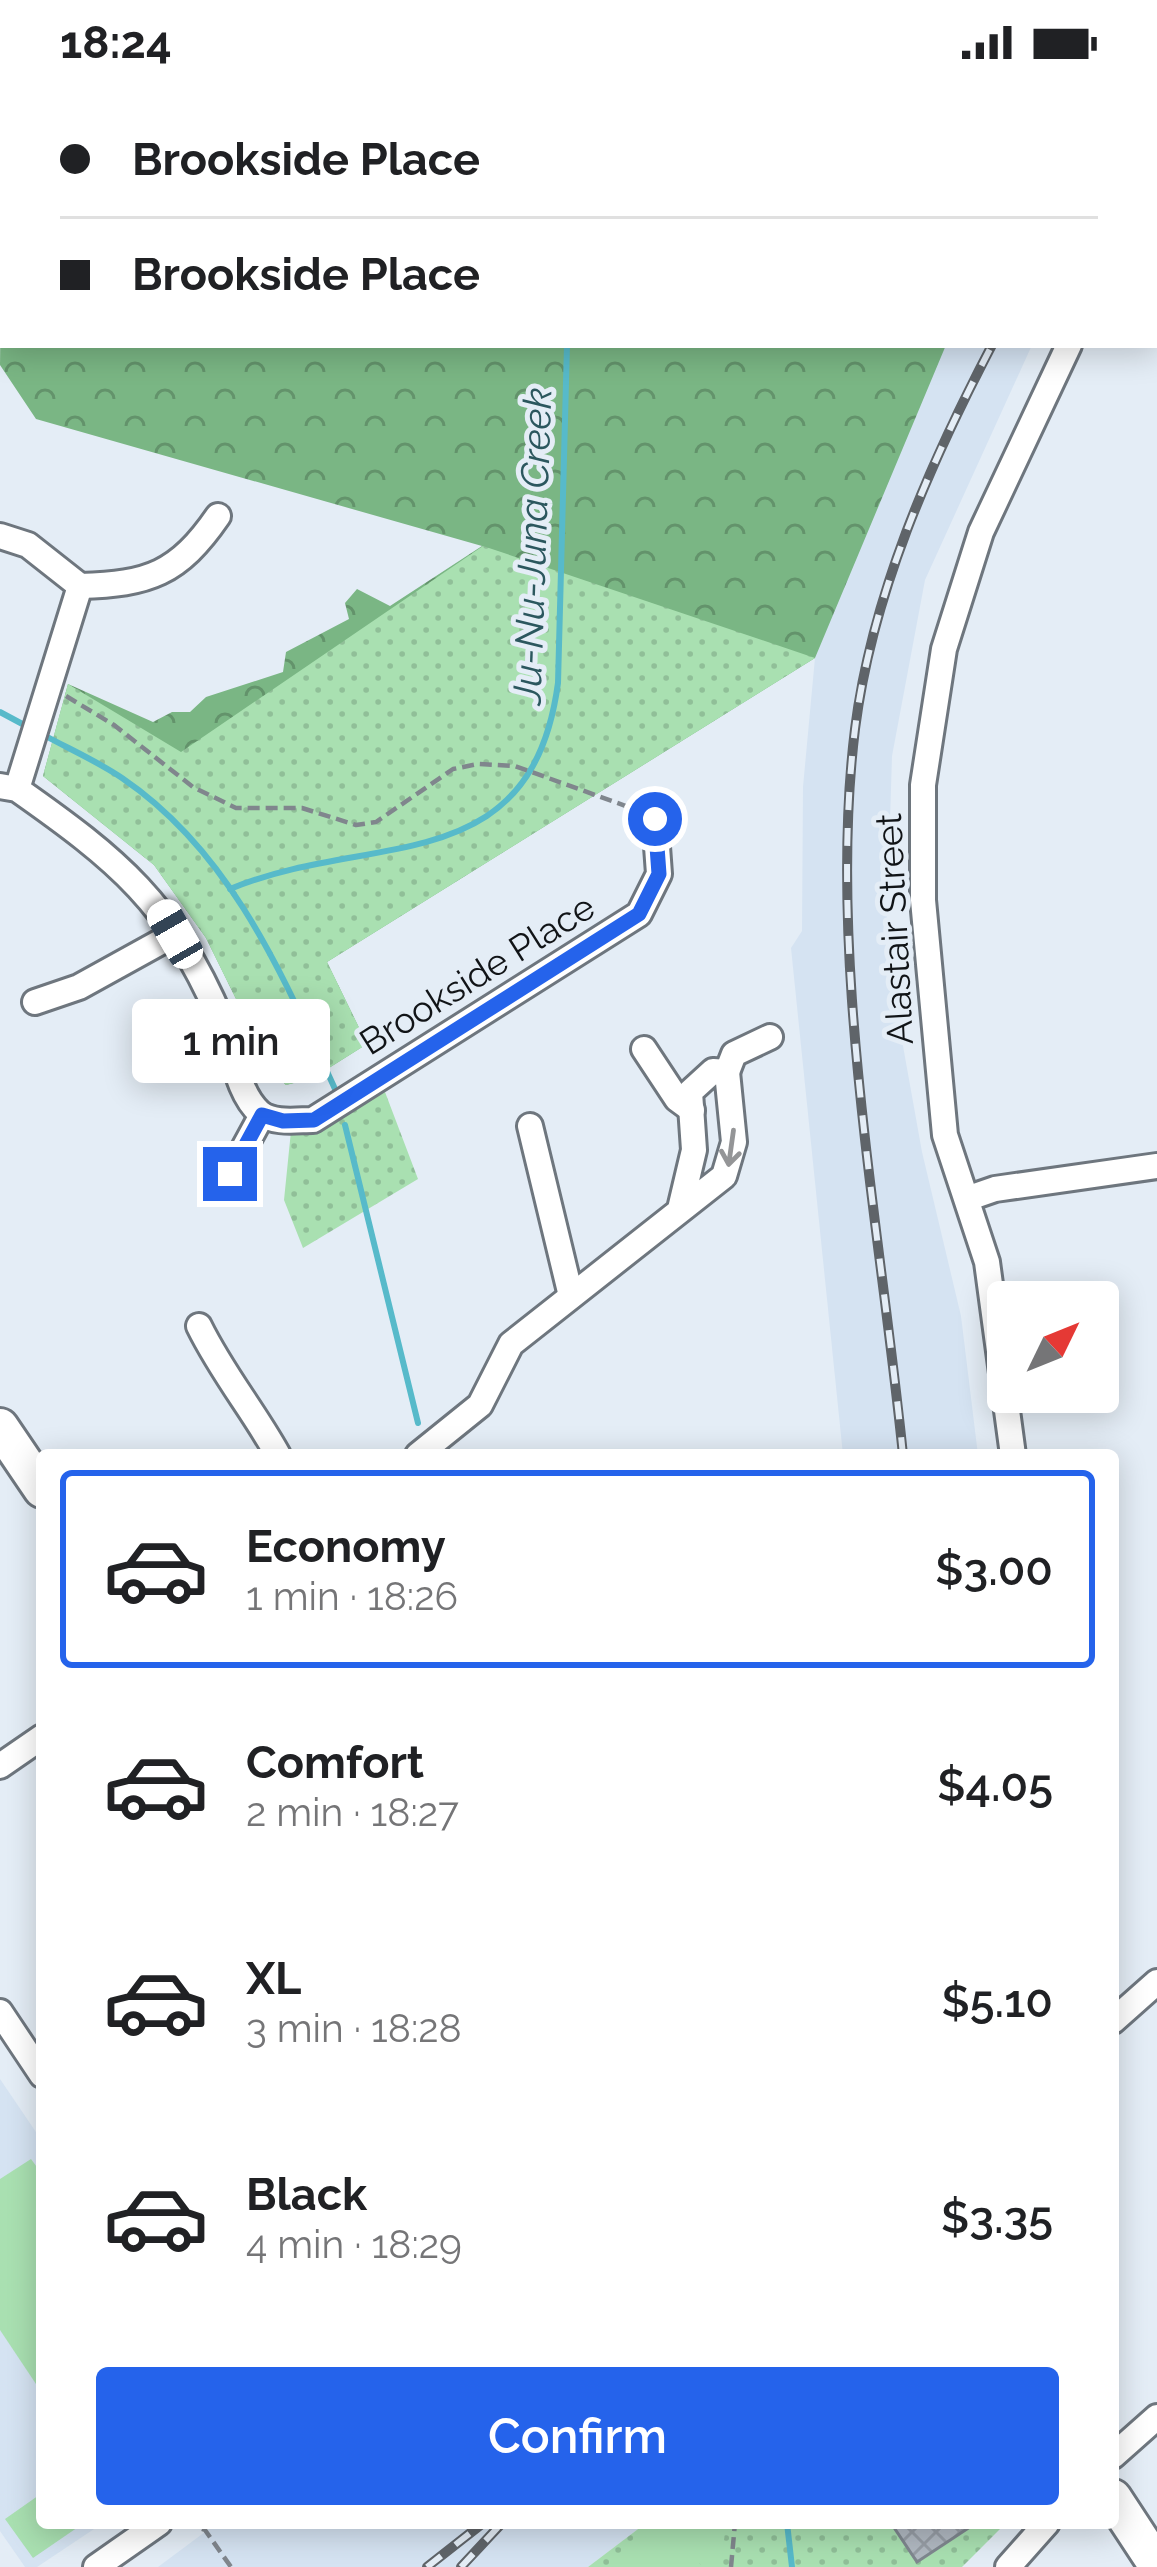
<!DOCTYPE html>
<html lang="en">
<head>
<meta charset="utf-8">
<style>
  body { margin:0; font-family:Raleway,sans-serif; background:#f6f6f6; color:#202124; height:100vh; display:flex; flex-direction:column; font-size:45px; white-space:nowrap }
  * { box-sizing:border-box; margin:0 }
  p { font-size:39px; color:#757577 }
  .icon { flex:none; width:66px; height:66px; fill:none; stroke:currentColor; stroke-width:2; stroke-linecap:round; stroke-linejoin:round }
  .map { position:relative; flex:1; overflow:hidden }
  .sheet { position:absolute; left:36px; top:1365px; width:1083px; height:1080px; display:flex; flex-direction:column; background:#fff; border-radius:12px; box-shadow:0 6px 30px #0003 }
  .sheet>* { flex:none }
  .top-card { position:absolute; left:0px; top:0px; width:1158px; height:264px; box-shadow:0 6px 30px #0003; display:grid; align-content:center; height:264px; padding:0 60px; background:#fff }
  .needle { width:78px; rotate:47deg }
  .tools { position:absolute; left:987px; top:1197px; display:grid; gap:24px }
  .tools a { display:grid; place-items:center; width:132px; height:132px; border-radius:12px; background:#fff; box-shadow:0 6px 30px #0003; font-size:60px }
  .end { position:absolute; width:54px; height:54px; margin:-27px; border:15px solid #2563eb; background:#fff; box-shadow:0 0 0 6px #fff }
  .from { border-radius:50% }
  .bubble { position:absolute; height:84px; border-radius:12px; background:#fff; box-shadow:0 6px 30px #0003; font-size:39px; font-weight:600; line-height:84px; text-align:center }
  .car { position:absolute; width:36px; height:72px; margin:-36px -18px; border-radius:15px; box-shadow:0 0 9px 3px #0007; background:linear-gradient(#fff 24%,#345 0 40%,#fff 0 76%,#345 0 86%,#fff 0) }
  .top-card b { display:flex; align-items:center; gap:42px; height:114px; font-size:45px }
  .top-card b+b { border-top:3px solid #e0e0e0 }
  .top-card i { width:30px; height:30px; background:#202124 }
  ul { padding:21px 0 0; list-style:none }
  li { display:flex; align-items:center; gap:36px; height:198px; margin:0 24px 18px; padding:0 36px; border:6px solid transparent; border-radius:12px }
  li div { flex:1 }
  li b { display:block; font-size:45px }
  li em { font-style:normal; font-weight:600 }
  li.active { border-color:#2563eb }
  li>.icon { width:108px; height:108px; stroke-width:1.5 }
  .button { display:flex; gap:24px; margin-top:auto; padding:24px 60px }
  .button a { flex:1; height:138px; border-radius:12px; background:#2563eb; color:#fff; font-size:48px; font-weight:600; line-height:138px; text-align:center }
  .status { display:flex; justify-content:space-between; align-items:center; height:84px; padding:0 60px; background:#fff; direction:ltr }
  .status svg { height:33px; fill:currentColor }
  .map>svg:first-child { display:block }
</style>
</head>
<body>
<div class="status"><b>18:24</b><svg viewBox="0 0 49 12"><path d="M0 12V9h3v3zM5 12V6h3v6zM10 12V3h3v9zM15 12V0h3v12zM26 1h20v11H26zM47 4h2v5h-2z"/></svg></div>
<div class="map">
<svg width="1157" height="2483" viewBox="0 0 1157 2483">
  <defs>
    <pattern id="forest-crowns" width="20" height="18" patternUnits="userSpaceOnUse" patternTransform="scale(3)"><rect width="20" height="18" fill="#7ab684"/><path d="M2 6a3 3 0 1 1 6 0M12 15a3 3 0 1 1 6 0" fill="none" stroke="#63936b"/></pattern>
    <pattern id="park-dots" width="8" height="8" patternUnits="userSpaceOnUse" patternTransform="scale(3)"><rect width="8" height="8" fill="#a9e0b1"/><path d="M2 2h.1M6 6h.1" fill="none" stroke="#90bf98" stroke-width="1.8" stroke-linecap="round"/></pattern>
    <pattern id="building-cross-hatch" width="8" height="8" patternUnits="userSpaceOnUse" patternTransform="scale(3)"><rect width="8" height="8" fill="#b1b9c2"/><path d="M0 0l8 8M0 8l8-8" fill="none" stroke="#979ea6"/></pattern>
  </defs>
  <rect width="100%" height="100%" fill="#e4edf6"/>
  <g fill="#d5e3f2">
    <polygon points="939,261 1032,261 925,496 892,672 886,867 922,1068 961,1232 978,1371 843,1371 791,864 802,847 803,703 815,574"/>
    <polygon points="0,1995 42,2057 42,2439 103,2439 37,2483 25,2483 0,2447"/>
    <polygon points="217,2439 646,2439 588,2483 158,2483"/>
  </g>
  <g fill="url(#forest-crowns)">
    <polygon points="179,0 1071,0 178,3"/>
    <polygon points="3,33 3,261 946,261 815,574 327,878 367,960 313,994 286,1001 271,986 206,854 154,781 43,692 68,600 153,638 172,628 190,628 206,613 283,588 286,568 349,535 345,519 357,505 390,522 482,462 36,335 0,281"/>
  </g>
  <g fill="url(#park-dots)">
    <polygon points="483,462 815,574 327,878 367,960 313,994 286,1001 271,986 206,854 154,781 43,692 68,600 181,668"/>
    <polygon points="385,1008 418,1095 303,1164 284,1116 291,1047 319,1045"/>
    <polygon points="646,2439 1006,2439 962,2483 588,2483"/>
  </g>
  <g fill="#a9e0b1">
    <polygon points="31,2075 42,2090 42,2309 0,2246 0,2095"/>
    <polygon points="42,2409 42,2439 84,2439 33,2474 5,2435"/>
    <polygon points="662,2439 726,2439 721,2483 703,2483 695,2475 688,2483 612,2483"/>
  </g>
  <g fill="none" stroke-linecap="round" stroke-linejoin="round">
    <g stroke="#57baca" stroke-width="6">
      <polyline points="616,3 617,0"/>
      <polyline points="0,628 28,643"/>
      <path d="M40 649C67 664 97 677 122 694 231 768 282 890 335 1005"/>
      <path d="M230 805C371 746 531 799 558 599L567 261"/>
      <polyline points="345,1041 418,1339"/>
      <polyline points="787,2439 792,2483"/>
    </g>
  </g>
  <polygon fill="url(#building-cross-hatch)" stroke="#7f878f" stroke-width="3" points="891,2439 976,2439 917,2478"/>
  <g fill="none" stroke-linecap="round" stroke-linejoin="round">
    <g stroke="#6e767e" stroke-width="30">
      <g id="street">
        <polyline points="1155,51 1157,45"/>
        <polyline points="1155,74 1157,74"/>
        <polyline points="0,452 28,461 80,502 17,705"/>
        <path d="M80 502C149 500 178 490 218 432"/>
        <path d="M0 702 17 705C118 776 171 819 221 936 233 964 236 1008 260 1029 274 1040 297 1036 313 1036L639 830 659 790 655 735"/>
        <polyline points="35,918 79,903 175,850"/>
        <polyline points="644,965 677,1015 692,1026"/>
        <polyline points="727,988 734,970 770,953"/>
        <polyline points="530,1042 571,1212"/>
        <polyline points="230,1090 262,1031"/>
        <polyline points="969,1114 995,1105 1157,1082"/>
        <path d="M199 1242C222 1289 253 1326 278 1371"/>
        <polyline points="418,1371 480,1321 511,1260 724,1092 734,1058 727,988 713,987 690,1008 694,1066 680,1125"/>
        <polyline points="1013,1371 987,1178 945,1051 923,816 923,701 944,565 981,448 1069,261"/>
        <polyline points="0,1682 42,1653"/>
        <polyline points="0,1928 42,1991"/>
        <polyline points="1113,1937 1157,1898"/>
        <polyline points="1113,2372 1157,2333"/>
        <polyline points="96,2483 159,2439"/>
        <polyline points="1008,2483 1047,2439"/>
      </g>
    </g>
    <g stroke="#6e767e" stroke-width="42">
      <g id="secondary">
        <polyline points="0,1343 42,1405"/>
        <polyline points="1113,2414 1157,2481"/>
      </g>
    </g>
    <g stroke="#80868d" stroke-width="4.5" stroke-dasharray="12 6" stroke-linecap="butt">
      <polyline points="66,612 114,641 193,703 236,724 302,724 356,741 376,738 453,685 478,680 515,682 634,725"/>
      <polyline points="185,2439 205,2446 231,2483"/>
      <polyline points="731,2483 735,2439"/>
    </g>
    <use href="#street" stroke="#fff" stroke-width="24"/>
    <use href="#secondary" stroke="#fff" stroke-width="36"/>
    <g stroke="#5f6469" stroke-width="10">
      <g id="rail">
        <polyline points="1124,3 1126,0"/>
        <path d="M903 1371C880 1142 827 872 855 645 872 510 930 380 992 261"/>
        <polyline points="427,2483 483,2439"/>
        <polyline points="461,2483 502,2439"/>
      </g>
    </g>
    <use href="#rail" stroke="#e4edf6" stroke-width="6" stroke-dasharray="18" stroke-linecap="butt"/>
  </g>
  <defs><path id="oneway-shaft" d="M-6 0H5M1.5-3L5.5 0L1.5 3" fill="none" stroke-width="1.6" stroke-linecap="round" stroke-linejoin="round" transform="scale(3)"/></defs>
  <use stroke="#949597" href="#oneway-shaft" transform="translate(731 1064) rotate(98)"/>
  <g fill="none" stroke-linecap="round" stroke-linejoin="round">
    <polyline stroke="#2563eb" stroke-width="15" points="230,1090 262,1031 283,1037 314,1036 639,830 659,790 655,735"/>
  </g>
  <g text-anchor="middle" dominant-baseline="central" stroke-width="10" stroke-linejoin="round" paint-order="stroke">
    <g font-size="36" fill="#111417" stroke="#e4edf6">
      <text transform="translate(894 845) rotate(-93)">Alastair Street</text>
      <text transform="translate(477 890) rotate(-32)">Brookside Place</text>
    </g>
    <g font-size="39" font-style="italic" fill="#2b575e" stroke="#e4edf6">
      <text transform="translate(532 462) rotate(-88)">Ju-Nu-Juna Creek</text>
    </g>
  </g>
</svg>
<div class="tools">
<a><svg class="needle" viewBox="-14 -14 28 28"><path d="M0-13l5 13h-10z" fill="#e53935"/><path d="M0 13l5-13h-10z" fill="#757577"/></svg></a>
</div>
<i class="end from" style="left:655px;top:735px"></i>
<i class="end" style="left:230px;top:1090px"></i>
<div class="bubble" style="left:132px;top:915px;width:198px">1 min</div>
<i class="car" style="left:175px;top:850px;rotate:330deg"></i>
<div class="top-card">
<b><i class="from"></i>Brookside Place</b>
<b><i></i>Brookside Place</b>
</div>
<section class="sheet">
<ul>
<li class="active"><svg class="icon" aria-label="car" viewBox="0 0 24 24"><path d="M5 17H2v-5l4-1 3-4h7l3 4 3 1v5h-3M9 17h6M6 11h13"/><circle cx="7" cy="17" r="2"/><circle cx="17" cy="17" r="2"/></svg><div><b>Economy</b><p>1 min · 18:26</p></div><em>$3.00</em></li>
<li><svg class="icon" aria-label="car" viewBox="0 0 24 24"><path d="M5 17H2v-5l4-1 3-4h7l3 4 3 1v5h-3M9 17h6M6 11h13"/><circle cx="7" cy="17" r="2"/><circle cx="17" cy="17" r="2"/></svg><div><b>Comfort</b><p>2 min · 18:27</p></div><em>$4.05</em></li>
<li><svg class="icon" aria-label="car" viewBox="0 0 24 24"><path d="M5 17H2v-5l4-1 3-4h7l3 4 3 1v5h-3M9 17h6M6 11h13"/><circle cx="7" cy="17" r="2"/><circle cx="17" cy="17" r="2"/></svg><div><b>XL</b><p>3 min · 18:28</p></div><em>$5.10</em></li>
<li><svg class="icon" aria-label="car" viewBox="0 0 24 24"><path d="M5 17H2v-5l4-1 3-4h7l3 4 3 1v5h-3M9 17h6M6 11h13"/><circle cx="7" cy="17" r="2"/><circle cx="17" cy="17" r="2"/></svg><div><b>Black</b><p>4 min · 18:29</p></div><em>$3.35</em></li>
</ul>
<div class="button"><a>Confirm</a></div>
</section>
</div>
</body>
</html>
